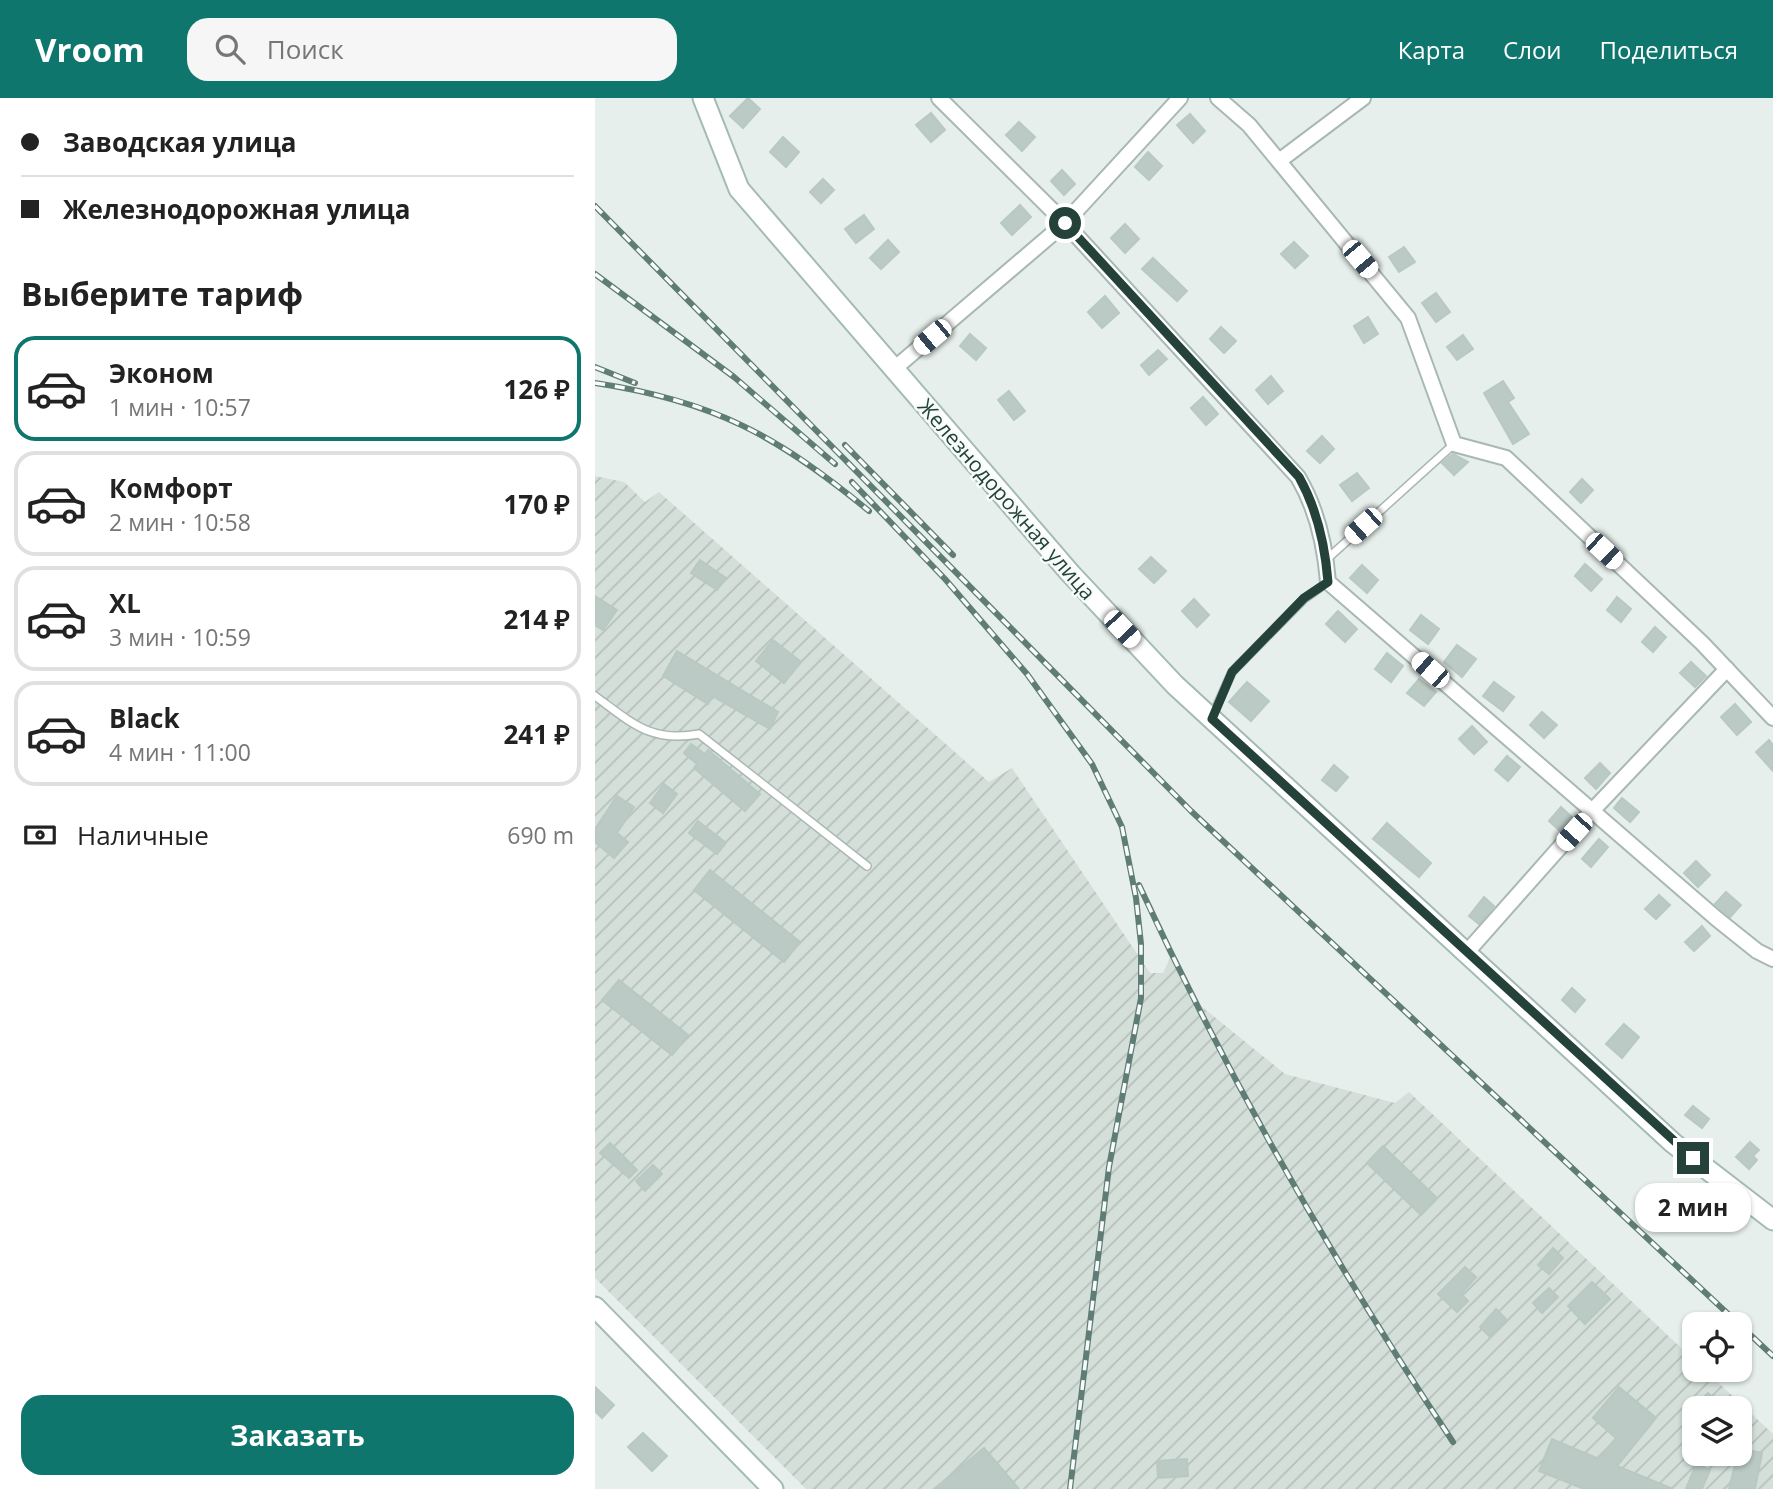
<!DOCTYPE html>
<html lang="ru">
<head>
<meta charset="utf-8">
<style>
  body { margin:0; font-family:"Open Sans",sans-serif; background:#f6f6f6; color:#222; height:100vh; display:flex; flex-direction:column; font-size:26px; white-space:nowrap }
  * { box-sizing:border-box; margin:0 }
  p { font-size:23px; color:#767676 }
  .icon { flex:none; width:38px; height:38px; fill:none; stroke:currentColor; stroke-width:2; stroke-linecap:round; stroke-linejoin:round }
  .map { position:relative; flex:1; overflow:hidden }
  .drawer { display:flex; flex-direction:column; background:#fff; width:595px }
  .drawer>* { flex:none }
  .top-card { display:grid; align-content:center; height:154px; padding:0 21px; background:#fff }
  .fabs { position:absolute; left:1087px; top:1214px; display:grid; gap:14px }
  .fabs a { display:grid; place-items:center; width:70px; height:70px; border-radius:14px; background:#fff; box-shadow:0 2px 5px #0004; font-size:35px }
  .end { position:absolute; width:32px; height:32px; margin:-16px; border:9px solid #24423a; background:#fff; box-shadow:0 0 0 4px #fff }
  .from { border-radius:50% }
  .bubble { position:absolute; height:49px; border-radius:21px; background:#fff; box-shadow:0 2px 5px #0004; font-size:23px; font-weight:700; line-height:49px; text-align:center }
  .car { position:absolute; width:21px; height:42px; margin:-21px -10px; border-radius:9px; box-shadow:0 0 5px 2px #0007; background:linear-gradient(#fff 24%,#345 0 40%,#fff 0 76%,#345 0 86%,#fff 0) }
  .top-card b { display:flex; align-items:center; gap:24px; height:66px; font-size:26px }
  .top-card b+b { border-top:2px solid #e0e0e0 }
  .top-card i { width:18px; height:18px; background:#222 }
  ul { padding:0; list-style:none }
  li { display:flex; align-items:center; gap:21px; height:105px; margin:0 14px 10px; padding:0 7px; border:4px solid #e0e0e0; border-radius:21px }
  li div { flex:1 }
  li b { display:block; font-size:26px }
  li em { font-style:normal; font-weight:700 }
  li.on { border-color:#0f766e }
  li>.icon { width:63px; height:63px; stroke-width:1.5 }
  h2 { padding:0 21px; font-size:32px; line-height:84px }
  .pay { display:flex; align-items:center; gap:18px; height:77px; padding:0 21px; font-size:26px }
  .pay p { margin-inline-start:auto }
  .primary-button { display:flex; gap:14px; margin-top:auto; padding:14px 21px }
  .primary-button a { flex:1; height:80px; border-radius:21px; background:#0f766e; color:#fff; font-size:28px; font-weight:700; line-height:80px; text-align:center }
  header { display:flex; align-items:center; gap:42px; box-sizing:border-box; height:98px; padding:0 35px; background:#0f766e; color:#fff }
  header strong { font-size:33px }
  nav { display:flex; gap:38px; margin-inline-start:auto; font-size:24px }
  .search { width:490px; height:63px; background:#f6f6f6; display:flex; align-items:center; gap:18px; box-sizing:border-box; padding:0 24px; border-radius:21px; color:#767676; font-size:26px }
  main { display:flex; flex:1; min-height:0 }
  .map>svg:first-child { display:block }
</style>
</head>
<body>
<header>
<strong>Vroom</strong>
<div class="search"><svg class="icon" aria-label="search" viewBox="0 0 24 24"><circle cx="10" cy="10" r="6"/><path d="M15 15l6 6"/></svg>Поиск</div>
<nav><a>Карта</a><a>Слои</a><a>Поделиться</a></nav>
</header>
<main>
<section class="drawer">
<div class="top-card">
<b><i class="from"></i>Заводская улица</b>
<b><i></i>Железнодорожная улица</b>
</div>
<h2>Выберите тариф</h2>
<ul>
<li class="on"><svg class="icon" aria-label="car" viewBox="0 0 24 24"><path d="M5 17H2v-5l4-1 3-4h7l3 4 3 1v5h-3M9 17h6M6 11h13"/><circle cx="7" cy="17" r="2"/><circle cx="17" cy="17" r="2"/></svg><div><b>Эконом</b><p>1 мин · 10:57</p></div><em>126 ₽</em></li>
<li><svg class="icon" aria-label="car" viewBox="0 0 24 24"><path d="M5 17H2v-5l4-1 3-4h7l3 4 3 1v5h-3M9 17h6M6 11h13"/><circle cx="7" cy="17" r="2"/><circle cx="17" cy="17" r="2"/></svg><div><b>Комфорт</b><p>2 мин · 10:58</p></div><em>170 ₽</em></li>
<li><svg class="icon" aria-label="car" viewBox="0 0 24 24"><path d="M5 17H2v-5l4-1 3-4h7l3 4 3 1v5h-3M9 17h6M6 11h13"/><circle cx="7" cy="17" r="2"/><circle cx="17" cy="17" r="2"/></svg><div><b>XL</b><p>3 мин · 10:59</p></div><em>214 ₽</em></li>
<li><svg class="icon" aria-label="car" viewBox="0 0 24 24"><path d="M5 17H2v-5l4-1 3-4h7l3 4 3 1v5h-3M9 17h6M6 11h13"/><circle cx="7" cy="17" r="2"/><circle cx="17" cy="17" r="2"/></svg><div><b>Black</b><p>4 мин · 11:00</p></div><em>241 ₽</em></li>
</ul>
<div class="pay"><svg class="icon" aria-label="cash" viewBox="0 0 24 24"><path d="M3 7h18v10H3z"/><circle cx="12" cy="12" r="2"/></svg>Наличные<p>690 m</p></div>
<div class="primary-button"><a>Заказать</a></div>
</section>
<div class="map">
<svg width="1178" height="1391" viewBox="0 0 1178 1391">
  <defs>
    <pattern id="industrial-furrows" width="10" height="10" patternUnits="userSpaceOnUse" patternTransform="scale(1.75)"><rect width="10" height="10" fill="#d4dfda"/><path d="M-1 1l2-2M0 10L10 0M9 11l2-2" fill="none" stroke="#b6c1bc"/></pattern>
  </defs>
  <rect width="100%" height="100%" fill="#e6efeb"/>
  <path fill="url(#industrial-furrows)" fill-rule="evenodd" d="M0 378 29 384 50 404 64 394 394 684 417 670 555 875H568L575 860 606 908 690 976 800 1005 814 994 1099 1262V1272H1110L1178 1336V1391H211L0 1180ZM1099 1311H1144V1356H1099Z"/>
  <g fill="#bbcac4" stroke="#b8c9c2" stroke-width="2">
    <polygon points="153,0 165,11 148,30 135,18"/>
    <polygon points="336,15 350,32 336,44 321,27"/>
    <polygon points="595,16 610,33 598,45 582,27"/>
    <polygon points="424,24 440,39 427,53 411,37"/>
    <polygon points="188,39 204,54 191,69 175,54"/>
    <polygon points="553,54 567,68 554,82 540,69"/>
    <polygon points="467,72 480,86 469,97 456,83"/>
    <polygon points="228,81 239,92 226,105 215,94"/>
    <polygon points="425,107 436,119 417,137 406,125"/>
    <polygon points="269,117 279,131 261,145 250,131"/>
    <polygon points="530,126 544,141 530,155 516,140"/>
    <polygon points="293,142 304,154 286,171 275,160"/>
    <polygon points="699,144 713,158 700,170 686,156"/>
    <polygon points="809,149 820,164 804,174 794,159"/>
    <polygon points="558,160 592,193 582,203 547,171"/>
    <polygon points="841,195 855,214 841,224 827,205"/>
    <polygon points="510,198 524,215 507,230 493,214"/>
    <polygon points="773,219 783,236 769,245 759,228"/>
    <polygon points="626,229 641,243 629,255 615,241"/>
    <polygon points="375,236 391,250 381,262 365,248"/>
    <polygon points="868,237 878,251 862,262 852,249"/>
    <polygon points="563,252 572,261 554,277 546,267"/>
    <polygon points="676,278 688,293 673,306 661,292"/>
    <polygon points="908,283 919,300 913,304 934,336 918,346 889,295"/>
    <polygon points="414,293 430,313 419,322 403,302"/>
    <polygon points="608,299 623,316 611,327 596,310"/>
    <polygon points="727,338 739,351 725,365 712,353"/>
    <polygon points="858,356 873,364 859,377 847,365"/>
    <polygon points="762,375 774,390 757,403 745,387"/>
    <polygon points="987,381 998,392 986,405 975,394"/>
    <polygon points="556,459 571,473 559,485 544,471"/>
    <polygon points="105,462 131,480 122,492 96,475"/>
    <polygon points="990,466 1007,481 996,493 980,478"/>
    <polygon points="767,467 783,482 772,495 755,480"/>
    <polygon points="0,498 22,512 8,532 0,527"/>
    <polygon points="1022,499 1036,511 1026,524 1012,512"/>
    <polygon points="599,501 614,517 602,529 587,513"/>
    <polygon points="743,513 762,531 750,544 731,526"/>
    <polygon points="826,517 844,531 833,546 815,532"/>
    <polygon points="1060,529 1071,539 1058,554 1047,544"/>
    <polygon points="178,542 206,564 189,585 161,563"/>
    <polygon points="862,547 881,561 867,579 849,564"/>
    <polygon points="82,553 183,614 175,631 117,598 113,606 68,578"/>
    <polygon points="792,555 808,568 796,584 780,571"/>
    <polygon points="1096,564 1111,578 1100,589 1085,575"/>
    <polygon points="824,581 841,594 829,608 812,595"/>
    <polygon points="652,584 674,603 656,623 634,604"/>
    <polygon points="899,584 919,599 908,613 888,598"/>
    <polygon points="1140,606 1156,624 1142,637 1126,619"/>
    <polygon points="947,614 962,627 949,640 935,627"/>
    <polygon points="877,628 892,644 879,656 864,641"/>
    <polygon points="1174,642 1178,647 1178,673 1161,654"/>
    <polygon points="96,646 110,656 113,652 165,696 150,713 99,670 102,666 89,655"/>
    <polygon points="912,658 925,669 913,683 900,672"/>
    <polygon points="1005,665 1015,675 1001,691 990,680"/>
    <polygon points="739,667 753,679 741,693 727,682"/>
    <polygon points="69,686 82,696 68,715 55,705"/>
    <polygon points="22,698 39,709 22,735 33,744 19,760 0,744 0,731"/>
    <polygon points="1027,700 1044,714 1035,724 1019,710"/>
    <polygon points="966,709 978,720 966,734 954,723"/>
    <polygon points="103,723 131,745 122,756 94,735"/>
    <polygon points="792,725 836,765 824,779 778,741"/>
    <polygon points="1004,741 1013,749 996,769 987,761"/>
    <polygon points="1101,763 1115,777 1103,789 1089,775"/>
    <polygon points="115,772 205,844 189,864 99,792"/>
    <polygon points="1131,794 1146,807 1135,819 1120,806"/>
    <polygon points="1064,797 1075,807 1061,821 1050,811"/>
    <polygon points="889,799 899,808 884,826 874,818"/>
    <polygon points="1107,828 1115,838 1099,853 1090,844"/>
    <polygon points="24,882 93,937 77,957 7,902"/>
    <polygon points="977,890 990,902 980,914 967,902"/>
    <polygon points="1029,926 1044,939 1027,960 1011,946"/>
    <polygon points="1098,1008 1114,1021 1107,1030 1090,1017"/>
    <polygon points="1155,1044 1164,1052 1158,1058 1162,1062 1154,1071 1141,1059"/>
    <polygon points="15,1045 42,1072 34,1080 5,1055"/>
    <polygon points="788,1048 842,1100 826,1117 772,1065"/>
    <polygon points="58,1067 67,1076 50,1093 41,1083"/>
    <polygon points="958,1150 968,1160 954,1176 943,1167"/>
    <polygon points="870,1169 881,1179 866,1196 873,1203 862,1214 843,1196"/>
    <polygon points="997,1184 1015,1201 990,1226 973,1208"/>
    <polygon points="954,1190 963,1199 947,1215 938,1205"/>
    <polygon points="901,1211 911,1221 895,1239 885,1229"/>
    <polygon points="0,1289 19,1307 7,1320 0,1313"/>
    <polygon points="1024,1289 1061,1320 1022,1368 1078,1391 989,1391 944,1373 957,1341 1004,1361 1021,1340 998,1320"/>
    <polygon points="1113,1295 1130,1311 1098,1311"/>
    <polygon points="48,1335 72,1358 57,1373 33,1349"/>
    <polygon points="389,1350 424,1391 339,1391"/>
    <polygon points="1144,1350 1167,1355 1160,1391 1134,1391"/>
    <polygon points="592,1361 593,1378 563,1380 562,1363"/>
    <polygon points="1101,1366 1115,1372 1107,1391 1091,1391"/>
  </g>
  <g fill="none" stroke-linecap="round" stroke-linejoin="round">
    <g stroke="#a8b8b2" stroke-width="10">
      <g id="lane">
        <polyline points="732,461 859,346"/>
        <path d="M0 598C37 625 56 645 104 636L272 768"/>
        <polyline points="617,619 637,574 709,501 733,484"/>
      </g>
    </g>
    <g stroke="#a8b8b2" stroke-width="18">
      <g id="street">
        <path d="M344 0 470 125 703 379C722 411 730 446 733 484L1122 821 1162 853 1178 861"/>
        <polyline points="623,0 654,27 813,220 859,346 911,360 1107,545 1178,620"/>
        <polyline points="684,63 768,0"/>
        <polyline points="299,271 470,125 585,0"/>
        <polyline points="872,854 997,713 1132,571"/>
      </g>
    </g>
    <g stroke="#a4bbb3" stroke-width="23">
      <g id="secondary">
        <polyline points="108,0 144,91 475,475 580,587 1078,1045 1178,1122"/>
        <polyline points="0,1209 178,1391"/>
      </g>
    </g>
    <use href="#lane" stroke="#fff" stroke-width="7"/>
    <use href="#street" stroke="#fff" stroke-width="14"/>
    <use href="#secondary" stroke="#fff" stroke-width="19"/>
    <g stroke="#5f7d75" stroke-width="6">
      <g id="rail">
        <polyline points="0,108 596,713 1178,1258"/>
        <polyline points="0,176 139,279 240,366"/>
        <polyline points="0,269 40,285"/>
        <path d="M0 285C119 303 183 338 274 413"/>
        <polyline points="250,347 358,457"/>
        <polyline points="257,384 350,481 432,576 497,666 527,729 541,800 546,846 546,900 514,1069 475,1391"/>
        <path d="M544 787C633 980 740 1167 858 1344"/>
      </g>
    </g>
    <use href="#rail" stroke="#f7fbf9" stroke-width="3.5" stroke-dasharray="10" stroke-linecap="butt"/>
  </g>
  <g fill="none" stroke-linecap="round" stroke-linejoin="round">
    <path stroke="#24423a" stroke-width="9" d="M470 125 704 379C722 411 730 446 733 484L709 500 637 574 617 621 1098 1060"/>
  </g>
  <g text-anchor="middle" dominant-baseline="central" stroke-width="5" stroke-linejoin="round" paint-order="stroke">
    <g font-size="21" fill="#24423a" stroke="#f7fbf9">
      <text transform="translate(412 401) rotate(49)">Железнодорожная улица</text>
    </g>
  </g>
</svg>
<div class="fabs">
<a><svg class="icon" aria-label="locate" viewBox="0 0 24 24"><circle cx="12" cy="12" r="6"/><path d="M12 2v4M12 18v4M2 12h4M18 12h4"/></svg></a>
<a><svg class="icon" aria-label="layers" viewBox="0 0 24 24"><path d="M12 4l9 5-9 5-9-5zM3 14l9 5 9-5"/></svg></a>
</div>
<i class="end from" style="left:470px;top:125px"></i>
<i class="end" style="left:1098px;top:1060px"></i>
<div class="bubble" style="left:1040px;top:1085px;width:116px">2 мин</div>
<i class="car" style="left:765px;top:161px;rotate:140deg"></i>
<i class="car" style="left:337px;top:239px;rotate:230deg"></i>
<i class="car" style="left:768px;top:428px;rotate:228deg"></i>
<i class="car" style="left:1009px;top:453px;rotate:133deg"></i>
<i class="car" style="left:527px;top:531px;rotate:137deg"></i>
<i class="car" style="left:835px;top:572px;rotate:311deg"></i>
<i class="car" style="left:979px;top:734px;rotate:222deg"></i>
</div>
</main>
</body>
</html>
